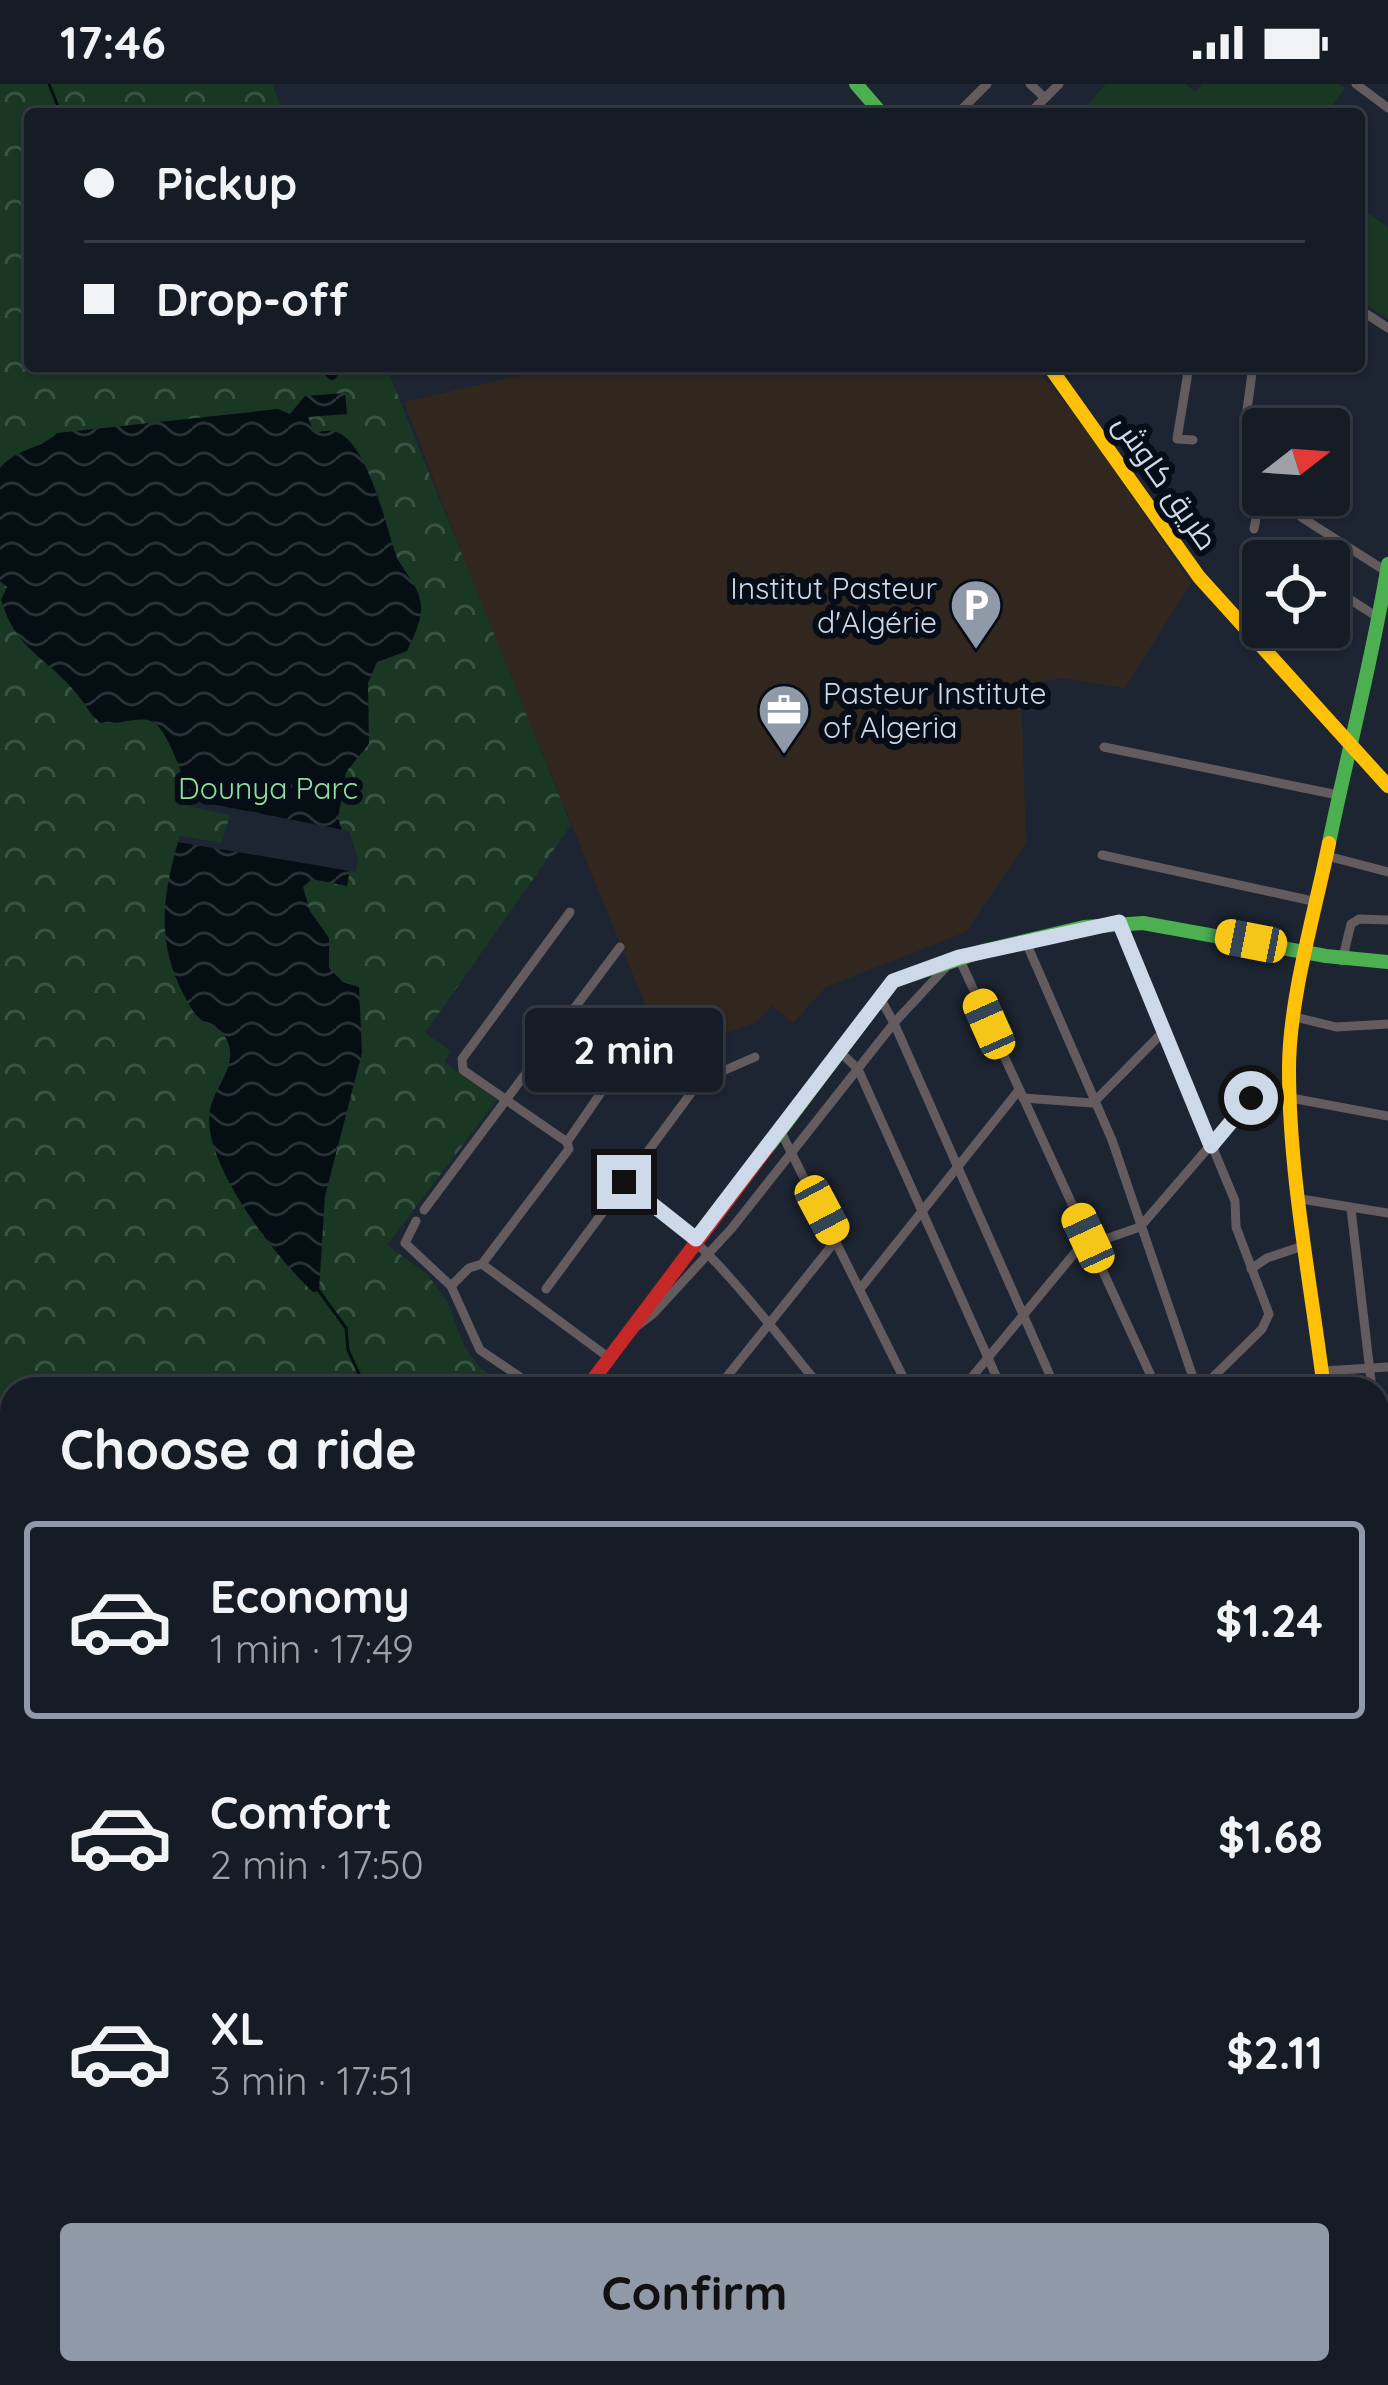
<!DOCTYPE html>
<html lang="en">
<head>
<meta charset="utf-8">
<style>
  body { margin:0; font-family:Quicksand,Cairo,sans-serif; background:#1f252e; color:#f1f3f6; height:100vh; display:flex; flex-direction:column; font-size:45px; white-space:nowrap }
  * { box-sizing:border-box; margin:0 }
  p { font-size:39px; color:#9ea1a7 }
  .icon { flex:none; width:66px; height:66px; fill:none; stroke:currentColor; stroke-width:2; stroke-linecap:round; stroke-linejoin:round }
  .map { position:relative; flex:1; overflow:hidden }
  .panel { position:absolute; left:0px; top:1293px; width:1389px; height:1008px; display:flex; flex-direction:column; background:#161c26; border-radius:36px 36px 0 0; box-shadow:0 3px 9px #0004,0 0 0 3px #353a43 }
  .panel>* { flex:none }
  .top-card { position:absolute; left:24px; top:24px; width:1341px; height:264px; border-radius:12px; box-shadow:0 3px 9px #0004,0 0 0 3px #353a43; display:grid; align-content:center; height:264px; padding:0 60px; background:#161c26 }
  .needle { width:78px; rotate:73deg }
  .tools { position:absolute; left:1242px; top:324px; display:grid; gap:24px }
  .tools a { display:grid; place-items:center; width:108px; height:108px; border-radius:12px; background:#161c26; box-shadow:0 3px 9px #0004,0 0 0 3px #353a43; font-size:60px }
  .end { position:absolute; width:54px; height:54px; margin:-27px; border:15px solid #cdd8e8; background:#111; box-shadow:0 0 0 6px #111 }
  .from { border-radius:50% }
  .bubble { position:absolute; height:84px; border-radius:12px; background:#161c26; box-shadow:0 3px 9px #0004,0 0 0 3px #353a43; font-size:39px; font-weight:800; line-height:84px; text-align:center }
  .car { position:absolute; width:36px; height:72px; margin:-36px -18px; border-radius:15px; box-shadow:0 0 9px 3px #0007; background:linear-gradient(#f5c518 24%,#345 0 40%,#f5c518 0 76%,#345 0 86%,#f5c518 0) }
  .top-card b { display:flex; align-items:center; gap:42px; height:114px; font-size:45px }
  .top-card b+b { border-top:3px solid #353a43 }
  .top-card i { width:30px; height:30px; background:#f1f3f6 }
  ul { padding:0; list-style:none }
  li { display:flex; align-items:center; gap:36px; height:198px; margin:0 24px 18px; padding:0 36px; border:6px solid transparent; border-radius:12px }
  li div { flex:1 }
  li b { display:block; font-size:45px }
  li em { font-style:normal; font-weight:800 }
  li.current { border-color:#8f99a8 }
  li>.icon { width:108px; height:108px; stroke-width:1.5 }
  h2 { padding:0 60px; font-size:54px; line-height:144px }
  .action { display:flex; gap:24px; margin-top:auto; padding:24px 60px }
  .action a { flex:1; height:138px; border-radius:12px; background:#8f99a8; color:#111; font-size:48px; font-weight:800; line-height:138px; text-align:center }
  .status { display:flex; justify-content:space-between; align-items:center; height:84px; padding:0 60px; background:#161c26; direction:ltr }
  .status svg { height:33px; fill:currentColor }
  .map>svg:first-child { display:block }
</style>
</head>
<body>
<div class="status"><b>17:46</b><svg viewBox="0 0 49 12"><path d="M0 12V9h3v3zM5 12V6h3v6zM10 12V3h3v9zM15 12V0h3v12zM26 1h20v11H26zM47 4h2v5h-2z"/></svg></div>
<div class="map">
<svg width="1388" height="2301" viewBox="0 0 1388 2301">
  <defs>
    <pattern id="park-crowns" width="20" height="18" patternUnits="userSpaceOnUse" patternTransform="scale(3)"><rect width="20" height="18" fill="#193722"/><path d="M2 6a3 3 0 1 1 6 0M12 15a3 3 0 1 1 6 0" fill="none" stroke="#395342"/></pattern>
    <pattern id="water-waves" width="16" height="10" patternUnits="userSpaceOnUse" patternTransform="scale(3)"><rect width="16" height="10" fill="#050f13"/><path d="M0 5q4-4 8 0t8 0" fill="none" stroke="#283135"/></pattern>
  </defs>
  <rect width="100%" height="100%" fill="#1d2532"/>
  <polygon fill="#32271e" points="561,282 1035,282 1083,341 1191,499 1125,604 1064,594 1021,600 1026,759 966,848 826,903 793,939 772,922 755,939 665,969 473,499 404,318"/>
  <g fill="#193722">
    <polygon points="1106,0 1185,0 1196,8 1202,0 1339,0 1345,4 1326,30 1088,30 1083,26"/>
    <polygon points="1359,123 1388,143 1388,235 1359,216"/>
  </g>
  <polygon fill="url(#park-crowns)" points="0,0 272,0 284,30 30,30 30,282 386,282 571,741 425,949 451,967 444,978 497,1016 387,1161 427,1190 447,1217 464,1262 480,1284 511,1305 12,1305 12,2289 568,2289 583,2301 0,2301"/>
  <path fill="url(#water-waves)" fill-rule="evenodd" d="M345 309 347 330 308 333 314 349C320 348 327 346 333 347 367 353 386 443 396 471 403 488 420 502 421 522 422 537 413 554 407 567L377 578 368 599 369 660 346 688 338 734 352 776 347 802 312 795 303 803 310 827 329 854V884L343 898 359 903 362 969 325 1112 319 1207 313 1208C277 1175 200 1077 210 1026 214 1005 233 987 230 965 226 942 203 943 193 927 156 867 160 822 178 758L226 765 237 727 191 716C184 698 168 643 151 637 136 632 117 642 101 639 90 631 86 621 77 610 46 572 17 568 1 516L7 503 0 497V384C18 363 40 366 57 349L278 325 290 330 305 312ZM312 740 326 743 335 777 303 778Z"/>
  <polygon fill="#1d2532" points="191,716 349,747 358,775 356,788 178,758 180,752 222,759 230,731 189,722"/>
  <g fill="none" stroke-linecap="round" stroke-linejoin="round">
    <g stroke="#050f13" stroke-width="3">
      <polyline points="49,0 61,30"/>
      <polyline points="319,1207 346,1244 348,1266 366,1305"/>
      <polyline points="0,1591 12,1589"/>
      <polyline points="0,1600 12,1614"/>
      <polyline points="154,2301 157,2289"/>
    </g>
    <polyline stroke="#050f13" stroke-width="10" points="324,282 332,291"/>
    <g stroke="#645b5f" stroke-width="9">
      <polyline points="1030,0 1045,14"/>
      <polyline points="1356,0 1388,24"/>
      <polyline points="957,30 987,0"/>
      <polyline points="1029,30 1059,0"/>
      <polyline points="1359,225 1388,244"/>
      <polyline points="1189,282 1177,355 1193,356"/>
      <polyline points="1253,282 1246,333 1274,337 1273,345"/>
      <polyline points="1301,433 1387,488"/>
      <polyline points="1254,445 1263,397"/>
      <polyline points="1329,502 1379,534"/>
      <polyline points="1104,663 1338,711"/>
      <polyline points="1102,771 1317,818"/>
      <polyline points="1327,772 1388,788"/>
      <polyline points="570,828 462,975 463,986 567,1058 569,1065 482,1180 608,1273"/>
      <polyline points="1119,838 1235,1117 1236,1143 1269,1230 1262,1245 1201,1305"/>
      <polyline points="1025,856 1112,1056 1197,1305"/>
      <polyline points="959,874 1157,1305"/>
      <polyline points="1342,877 1351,840 1359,835 1388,836"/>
      <polyline points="880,914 894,939 1056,1305"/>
      <polyline points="1295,933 1336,943 1388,940"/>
      <polyline points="840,968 858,985 1002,1305"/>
      <polyline points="1023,1014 1093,1019 1164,947"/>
      <polyline points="1291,1014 1388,1032"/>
      <polyline points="780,1046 909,1305"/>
      <polyline points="567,1058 620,981"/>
      <path d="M624 1098C709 1158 758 1227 822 1305"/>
      <polyline points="1301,1115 1388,1129"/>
      <polyline points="1351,1125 1372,1305"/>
      <polyline points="424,1126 620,863"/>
      <polyline points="416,1137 405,1159 451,1202 480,1266 538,1305"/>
      <polyline points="1091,1160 1140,1143 1251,1014"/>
      <polyline points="1251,1185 1267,1174 1306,1161"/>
      <polyline points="451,1202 469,1184 482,1180"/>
      <polyline points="546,1205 700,997 755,973"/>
      <polyline points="860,1205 1019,1006"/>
      <polyline points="637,1242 653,1230 732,1144 894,939 946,883"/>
      <polyline points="1322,1287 1388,1283"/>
      <polyline points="717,1305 837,1155"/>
      <polyline points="962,1305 1088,1153"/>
      <polyline points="1377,1346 1388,1438"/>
      <polyline points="1377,1744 1388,1766"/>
      <polyline points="1377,1824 1388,1849"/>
      <polyline points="1377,2037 1388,2062"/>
      <polyline points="1377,2092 1388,2101"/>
      <polyline points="1377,2217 1383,2223 1377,2225"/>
      <polyline points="890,2289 891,2301"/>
      <polyline points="962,2289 982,2301"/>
      <polyline points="1058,2289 1061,2301"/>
      <polyline points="1103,2289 1107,2301"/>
      <polyline points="1235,2289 1242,2301"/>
    </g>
    <g stroke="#4caf50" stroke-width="14">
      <polyline points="856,0 882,30"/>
      <path d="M1329 759C1348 666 1373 574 1388 480"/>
      <polyline points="768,1063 893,897 983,867 1084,843 1143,839 1326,872 1388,878"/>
      <polyline points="0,2272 4,2301"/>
    </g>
    <g stroke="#ffc107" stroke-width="14">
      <polyline points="1049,282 1199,493 1388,702"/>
      <path d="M1324 1305C1311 1200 1289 1091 1289 985 1289 915 1315 828 1329 759"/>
      <polyline points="1377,1621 1388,1646"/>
      <polyline points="0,1971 12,2063"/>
      <polyline points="28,2289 29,2301"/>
    </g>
    <polyline stroke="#c62828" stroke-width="14" points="586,1305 768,1063"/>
  </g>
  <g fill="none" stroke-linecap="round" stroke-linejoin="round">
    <polyline stroke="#cdd8e8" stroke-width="15" points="624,1098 696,1155 893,897 959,873 1119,838 1211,1062 1251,1014"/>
  </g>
  <defs>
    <g id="parking-pin" transform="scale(2.7)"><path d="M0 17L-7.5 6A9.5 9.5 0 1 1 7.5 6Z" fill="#8f99a8" stroke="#060d17"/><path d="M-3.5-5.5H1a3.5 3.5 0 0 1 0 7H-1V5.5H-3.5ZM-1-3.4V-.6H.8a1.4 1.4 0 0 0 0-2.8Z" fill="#fff"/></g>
    <g id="office-pin" transform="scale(2.7)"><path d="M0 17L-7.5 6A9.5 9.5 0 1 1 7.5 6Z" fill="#8f99a8" stroke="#060d17"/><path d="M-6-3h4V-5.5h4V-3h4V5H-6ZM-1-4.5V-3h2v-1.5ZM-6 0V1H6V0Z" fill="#fff"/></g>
  </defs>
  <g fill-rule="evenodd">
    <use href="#parking-pin" x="976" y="521"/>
    <use href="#office-pin" x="784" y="626"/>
  </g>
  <g text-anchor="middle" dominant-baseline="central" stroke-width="12" stroke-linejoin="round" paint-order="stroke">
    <g font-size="30" fill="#cdd8e8" stroke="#060d17">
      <text transform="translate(1166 398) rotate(55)">طريق كاوش</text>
    </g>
    <g font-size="30" fill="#cdd8e8" stroke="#060d17" text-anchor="end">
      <text x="937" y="504">Institut Pasteur<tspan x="937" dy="34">d'Algérie</tspan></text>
      <text x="823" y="609" text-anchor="start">Pasteur Institute<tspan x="823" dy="34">of Algeria</tspan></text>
    </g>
    <g font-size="30" fill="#8ee09e" stroke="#060d17">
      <text x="268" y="704">Dounya Parc</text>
    </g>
  </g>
</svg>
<div class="tools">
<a><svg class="needle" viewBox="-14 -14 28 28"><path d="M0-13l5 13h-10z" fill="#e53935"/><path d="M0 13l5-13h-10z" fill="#9ea1a7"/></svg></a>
<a><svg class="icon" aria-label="locate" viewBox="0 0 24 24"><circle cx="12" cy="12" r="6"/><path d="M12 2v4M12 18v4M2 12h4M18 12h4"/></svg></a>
</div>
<i class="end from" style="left:1251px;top:1014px"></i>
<i class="end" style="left:624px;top:1098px"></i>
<div class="bubble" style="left:525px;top:924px;width:198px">2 min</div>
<i class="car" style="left:1251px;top:857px;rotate:281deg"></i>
<i class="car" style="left:989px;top:940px;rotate:336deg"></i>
<i class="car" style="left:822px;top:1126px;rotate:152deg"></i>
<i class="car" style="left:1088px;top:1154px;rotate:335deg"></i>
<div class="top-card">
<b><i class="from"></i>Pickup</b>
<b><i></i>Drop-off</b>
</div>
<section class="panel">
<h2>Choose a ride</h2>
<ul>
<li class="current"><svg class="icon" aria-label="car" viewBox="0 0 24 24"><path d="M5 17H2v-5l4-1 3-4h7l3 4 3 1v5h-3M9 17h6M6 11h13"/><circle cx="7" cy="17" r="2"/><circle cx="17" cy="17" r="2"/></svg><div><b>Economy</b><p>1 min · 17:49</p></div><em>$1.24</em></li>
<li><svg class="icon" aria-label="car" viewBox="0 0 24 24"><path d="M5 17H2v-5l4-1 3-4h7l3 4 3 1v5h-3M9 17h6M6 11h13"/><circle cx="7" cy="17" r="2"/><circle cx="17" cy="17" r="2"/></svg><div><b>Comfort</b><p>2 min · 17:50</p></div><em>$1.68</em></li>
<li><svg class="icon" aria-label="car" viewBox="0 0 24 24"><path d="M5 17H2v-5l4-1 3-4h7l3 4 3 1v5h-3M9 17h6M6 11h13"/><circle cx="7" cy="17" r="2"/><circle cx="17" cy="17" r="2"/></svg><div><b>XL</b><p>3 min · 17:51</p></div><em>$2.11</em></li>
</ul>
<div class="action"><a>Confirm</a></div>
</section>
</div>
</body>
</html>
